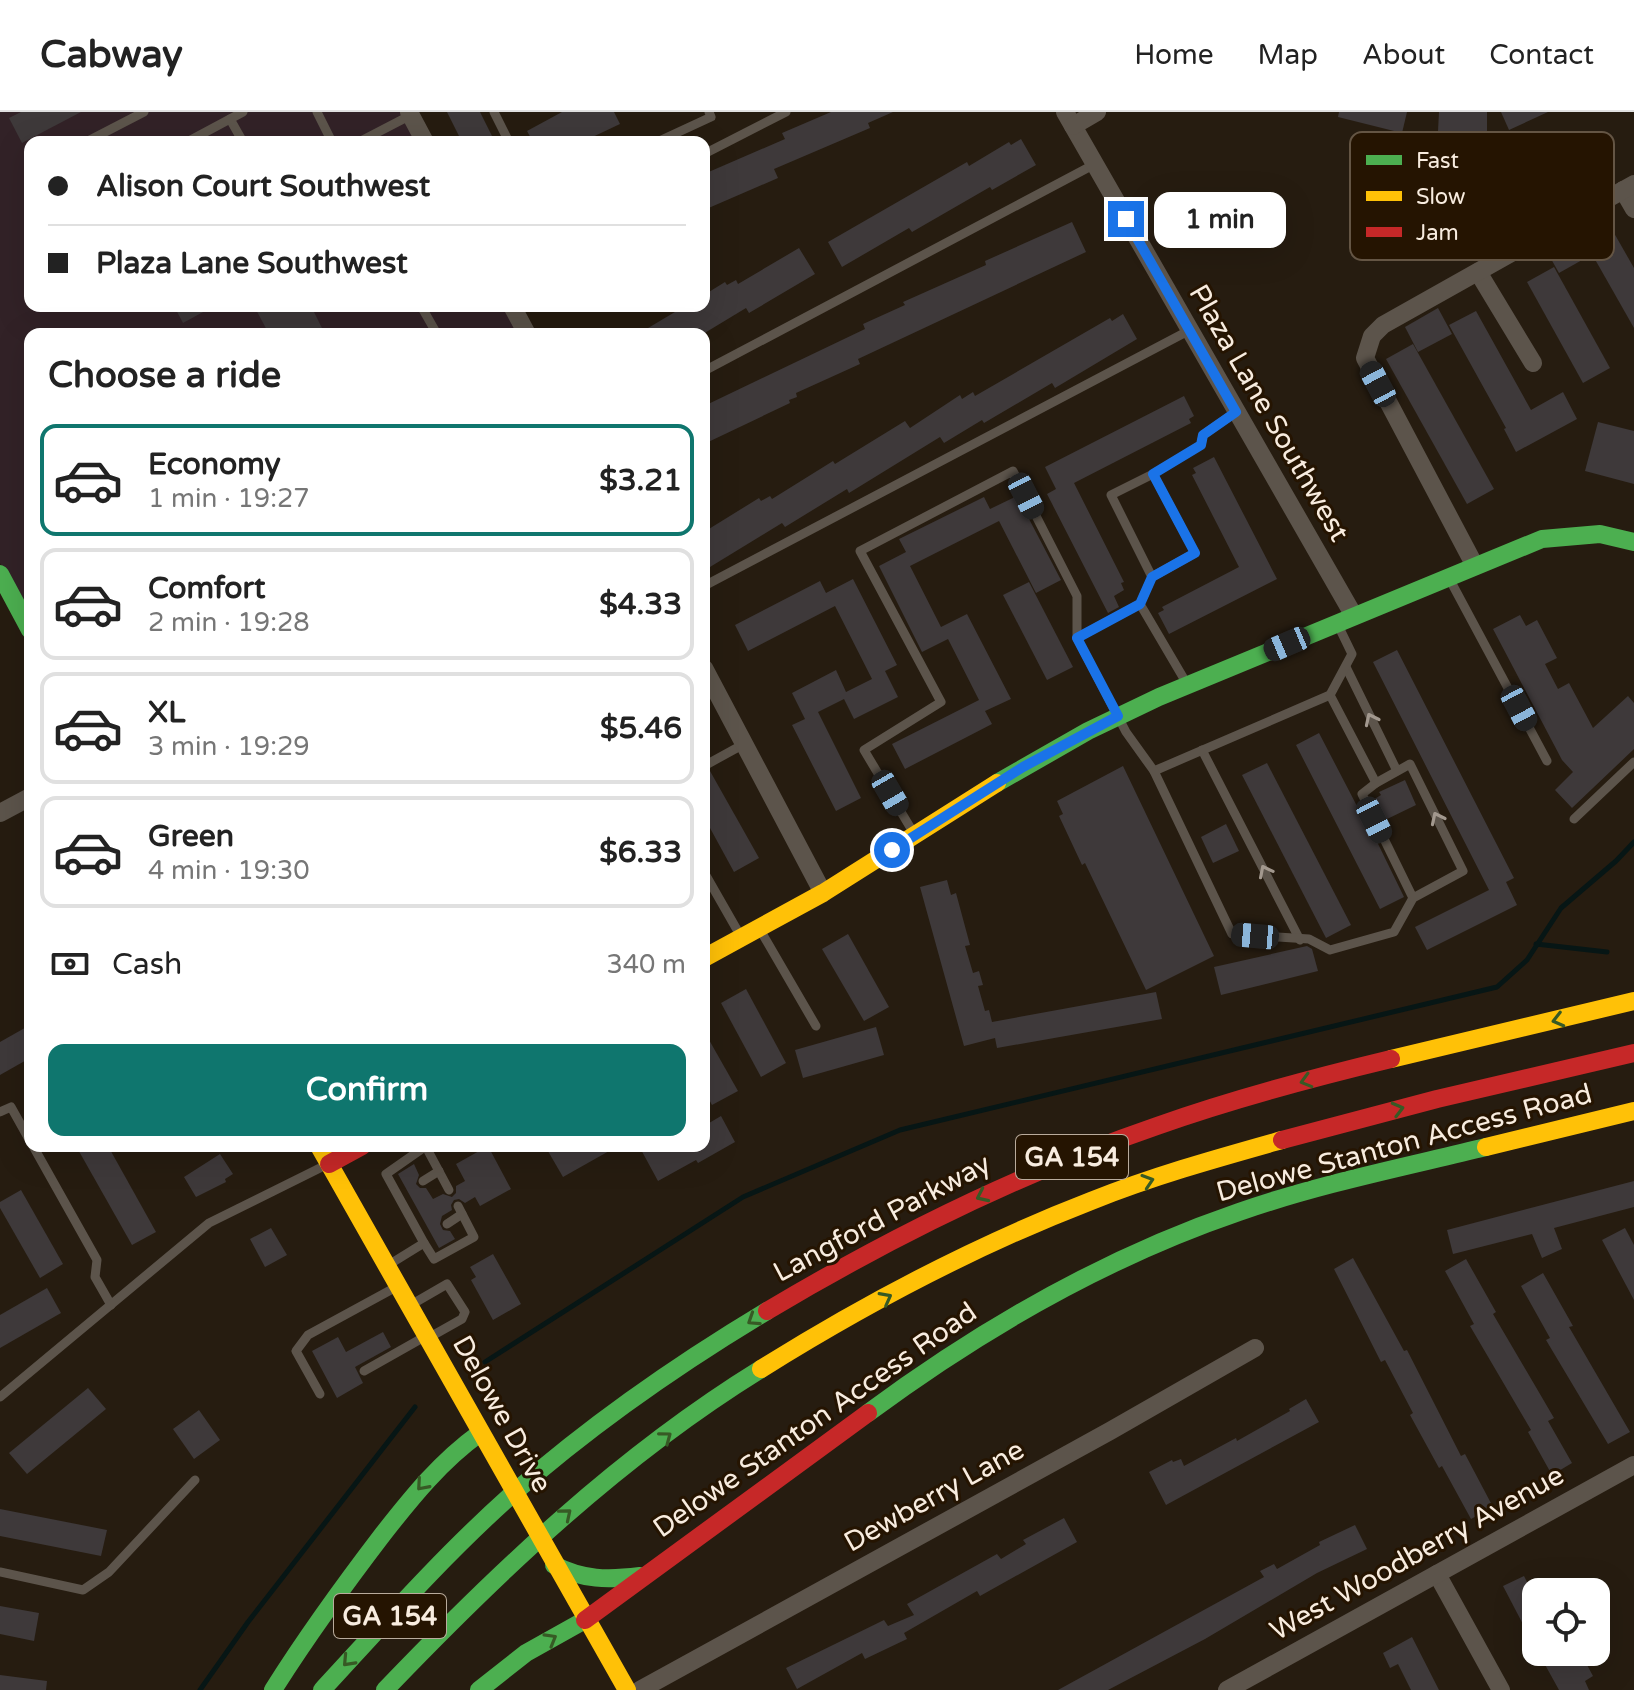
<!DOCTYPE html>
<html lang="en">
<head>
<meta charset="utf-8">
<style>
  body { margin:0; font-family:"Varela Round",sans-serif; background:#f2f2f2; color:#222; height:100vh; display:flex; flex-direction:column; font-size:30px; white-space:nowrap }
  * { box-sizing:border-box; margin:0 }
  p { font-size:26px; color:#767676 }
  .icon { flex:none; width:44px; height:44px; fill:none; stroke:currentColor; stroke-width:2; stroke-linecap:round; stroke-linejoin:round }
  .map { position:relative; flex:1; overflow:hidden }
  .side { position:absolute; left:24px; top:216px; width:686px; height:824px; display:flex; flex-direction:column; background:#fff; border-radius:16px; box-shadow:0 8px 32px #0002 }
  .side>* { flex:none }
  .top-card { position:absolute; left:24px; top:24px; width:686px; height:176px; border-radius:16px; box-shadow:0 8px 32px #0002; display:grid; align-content:center; height:176px; padding:0 24px; background:#fff }
  .tools { position:absolute; left:1522px; top:1466px; display:grid; gap:16px }
  .tools a { display:grid; place-items:center; width:88px; height:88px; border-radius:16px; background:#fff; box-shadow:0 8px 32px #0002; font-size:40px }
  .end { position:absolute; width:36px; height:36px; margin:-18px; border:10px solid #1a73e8; background:#fff; box-shadow:0 0 0 4px #fff }
  .from { border-radius:50% }
  .bubble { position:absolute; height:56px; border-radius:16px; background:#fff; box-shadow:0 8px 32px #0002; font-size:26px; font-weight:700; line-height:56px; text-align:center }
  .car { position:absolute; width:24px; height:48px; margin:-24px -12px; border-radius:10px; box-shadow:0 0 6px 2px #0007; background:linear-gradient(#222 24%,#8ab4d8 0 40%,#222 0 76%,#8ab4d8 0 86%,#222 0) }
  .top-card b { display:flex; align-items:center; gap:28px; height:76px; font-size:30px }
  .top-card b+b { border-top:2px solid #e0e0e0 }
  .top-card i { width:20px; height:20px; background:#222 }
  ul { padding:0; list-style:none }
  li { display:flex; align-items:center; gap:24px; height:112px; margin:0 16px 12px; padding:0 8px; border:4px solid #e0e0e0; border-radius:16px }
  li div { flex:1 }
  li b { display:block; font-size:30px }
  li em { font-style:normal; font-weight:700 }
  li.on { border-color:#0f766e }
  li>.icon { width:72px; height:72px; stroke-width:1.5 }
  h2 { padding:0 24px; font-size:36px; line-height:96px }
  .pay { display:flex; align-items:center; gap:20px; height:88px; padding:0 24px; font-size:30px }
  .pay p { margin-inline-start:auto }
  .primary-button { display:flex; gap:16px; margin-top:auto; padding:16px 24px }
  .primary-button a { flex:1; height:92px; border-radius:16px; background:#0f766e; color:#fff; font-size:32px; font-weight:700; line-height:92px; text-align:center }
  header { display:flex; align-items:center; gap:48px; box-sizing:border-box; height:112px; padding:0 40px; background:#fff; border-bottom:2px solid #e0e0e0 }
  header strong { font-size:38px }
  nav { display:flex; gap:44px; margin-inline-start:auto; font-size:28px }
  .map>svg:first-child { display:block }
</style>
</head>
<body>
<header>
<strong>Cabway</strong>
<nav><a>Home</a><a>Map</a><a>About</a><a>Contact</a></nav>
</header>
<div class="map">
<svg width="1634" height="1578" viewBox="0 0 1634 1578">
  <rect width="100%" height="100%" fill="#261c10"/>
  <polygon fill="#322227" points="0,0 401,0 418,30 30,30 30,194 507,194 523,222 30,222 30,509 0,451"/>
  <g fill="none" stroke-linecap="round" stroke-linejoin="round">
    <g stroke="#071615" stroke-width="5">
      <polyline points="1536,832 1607,840"/>
      <polyline points="485,1250 743,1085 900,1018 1497,875 1527,848 1561,796 1616,749 1634,730"/>
      <polyline points="200,1578 248,1510 415,1295"/>
    </g>
  </g>
  <g fill="#3e393a">
    <polygon points="21,0 81,0 22,31 9,6"/>
    <polygon points="447,0 480,0 495,30 462,30"/>
    <polygon points="562,0 614,0 620,12 582,30 533,30 527,19"/>
    <polygon points="831,0 893,0 868,11 870,16 774,57 778,66 704,98 704,62 785,27 782,21"/>
    <polygon points="1339,0 1407,0 1402,21 1338,5"/>
    <polygon points="1439,0 1487,0 1487,19 1438,19"/>
    <polygon points="1501,0 1548,0 1509,18"/>
    <polygon points="1021,27 1036,53 992,78 990,75 912,120 909,116 842,155 828,130 967,50 969,54 1009,30 1011,33"/>
    <polygon points="1072,110 1086,140 858,247 860,252 796,281 797,285 789,288 790,291 704,332 704,294 865,217 863,212 905,193 903,190 986,153 985,149"/>
    <polygon points="1577,118 1591,143 1559,161 1545,136"/>
    <polygon points="1614,121 1634,156 1634,216 1588,135"/>
    <polygon points="799,136 815,162 749,201 746,196 703,222 638,222 685,194 704,194 704,183 725,170 727,173 736,168 738,172"/>
    <polygon points="1554,155 1610,256 1583,271 1527,170"/>
    <polygon points="174,194 214,194 183,211"/>
    <polygon points="254,194 311,194 323,218 316,222 269,222"/>
    <polygon points="1438,196 1452,222 1418,240 1405,215"/>
    <polygon points="1476,199 1531,298 1563,280 1577,307 1516,340 1504,317 1506,316 1449,213"/>
    <polygon points="1123,202 1137,227 1055,276 1052,271 984,311 982,308 944,331 940,325 849,381 847,377 785,415 782,411 710,455 704,446 704,420 759,386 761,389 770,384 772,387 833,349 835,352 905,309 910,316 960,283 962,287 973,280 975,284 1110,206 1112,209"/>
    <polygon points="1413,232 1494,377 1467,392 1386,247"/>
    <polygon points="1184,284 1194,304 1189,307 1191,311 1074,371 1124,470 1121,471 1124,478 1114,484 1119,495 1108,501 1047,382 1056,377 1045,355"/>
    <polygon points="1598,310 1634,319 1634,372 1585,359"/>
    <polygon points="1214,345 1277,467 1169,522 1158,501 1164,498 1162,495 1239,455 1192,363 1196,361 1193,356"/>
    <polygon points="1017,384 1061,468 1036,481 999,409 910,454 941,515 967,502 1011,587 985,599 992,612 905,657 892,632 979,588 948,527 922,540 879,454 906,440 899,427 984,385 990,397"/>
    <polygon points="853,467 897,553 885,559 898,585 854,607 844,587 818,600 861,686 836,699 792,613 805,607 792,581 836,558 846,580 872,567 835,494 748,539 735,513 820,469 826,481"/>
    <polygon points="1029,470 1073,555 1047,568 1003,483"/>
    <polygon points="1520,503 1526,514 1537,508 1557,546 1545,552 1558,577 1569,571 1593,616 1628,584 1634,591 1634,637 1572,696 1555,678 1573,660 1562,648 1493,517"/>
    <polygon points="1397,538 1514,766 1506,770 1517,793 1427,838 1415,815 1489,778 1373,550"/>
    <polygon points="1319,621 1358,696 1360,695 1404,785 1380,797 1296,633"/>
    <polygon points="1267,651 1351,813 1326,826 1242,663"/>
    <polygon points="1123,654 1214,844 1146,878 1085,751 1082,753 1059,704 1063,702 1057,689"/>
    <polygon points="710,659 759,746 734,760 704,705 704,661"/>
    <polygon points="1405,668 1416,693 1383,709 1373,688 1381,683 1379,680"/>
    <polygon points="1226,712 1239,739 1213,751 1201,725"/>
    <polygon points="947,768 951,783 956,781 970,833 965,834 973,861 979,859 983,873 978,874 985,899 989,898 992,910 1156,880 1162,907 997,936 995,926 964,934 920,775"/>
    <polygon points="848,822 889,895 864,909 822,837"/>
    <polygon points="1307,834 1312,837 1318,859 1221,883 1214,855"/>
    <polygon points="746,877 786,951 761,965 721,891"/>
    <polygon points="30,913 30,946 0,963 0,930"/>
    <polygon points="876,915 884,943 803,966 795,938"/>
    <polygon points="704,919 738,979 712,993 704,978"/>
    <polygon points="721,1004 735,1030 698,1051 696,1048 658,1069 639,1034 704,1034 704,1014"/>
    <polygon points="76,1034 108,1034 156,1120 132,1133"/>
    <polygon points="488,1034 511,1077 480,1094 475,1085 465,1091 459,1087 454,1088 451,1093 452,1098 442,1104 440,1112 443,1118 450,1119 455,1127 439,1136 398,1062 414,1052 419,1063 416,1072 420,1076 426,1076 433,1087 443,1082 452,1085 456,1081 456,1074 465,1069 456,1052"/>
    <polygon points="545,1034 618,1034 563,1065"/>
    <polygon points="220,1042 233,1062 225,1067 226,1070 196,1085 184,1065"/>
    <polygon points="1634,1069 1634,1095 1554,1116 1562,1137 1542,1146 1532,1122 1453,1142 1447,1118"/>
    <polygon points="21,1078 63,1152 40,1166 0,1096 0,1090"/>
    <polygon points="271,1116 287,1143 265,1155 250,1127"/>
    <polygon points="1625,1116 1634,1133 1634,1188 1602,1128"/>
    <polygon points="493,1142 521,1192 493,1208 471,1168 476,1165 470,1155"/>
    <polygon points="1353,1146 1404,1239 1407,1238 1461,1344 1465,1342 1493,1395 1471,1407 1442,1354 1439,1356 1410,1303 1413,1301 1385,1248 1381,1250 1334,1157"/>
    <polygon points="1466,1147 1496,1200 1493,1202 1554,1306 1548,1309 1572,1351 1552,1363 1528,1320 1531,1318 1470,1214 1474,1212 1445,1159"/>
    <polygon points="1543,1161 1573,1214 1569,1215 1630,1320 1608,1332 1546,1228 1550,1226 1521,1174"/>
    <polygon points="47,1176 61,1201 0,1236 0,1203"/>
    <polygon points="383,1220 391,1235 355,1255 363,1271 337,1286 312,1239 338,1225 346,1240"/>
    <polygon points="88,1276 106,1297 27,1362 9,1341"/>
    <polygon points="1306,1287 1319,1310 1166,1393 1149,1360 1172,1348 1173,1350 1181,1347 1184,1354 1236,1326 1237,1329 1290,1299 1289,1297"/>
    <polygon points="199,1298 220,1328 194,1347 173,1317"/>
    <polygon points="0,1397 107,1418 101,1444 0,1424"/>
    <polygon points="1064,1406 1077,1430 980,1484 977,1479 904,1521 907,1527 865,1547 862,1541 797,1577 786,1556 884,1508 888,1514 914,1503 907,1492 997,1442 1001,1447 1026,1432 1023,1428"/>
    <polygon points="1355,1413 1367,1437 1317,1461 1205,1527 1108,1578 1058,1578 1264,1465 1260,1459 1274,1452 1277,1457 1320,1433 1319,1430"/>
    <polygon points="1524,1464 1536,1488 1536,1537 1503,1474"/>
    <polygon points="0,1494 39,1501 34,1529 0,1522"/>
    <polygon points="1412,1525 1439,1578 1411,1578 1398,1552 1390,1556 1383,1541"/>
    <polygon points="1538,1540 1580,1540 1593,1564 1585,1569 1589,1578 1559,1578"/>
    <polygon points="0,1563 47,1569 46,1578 0,1578"/>
  </g>
  <g fill="none" stroke-linecap="round" stroke-linejoin="round">
    <g stroke="#5c544b" stroke-width="9">
      <polyline points="317,0 332,30"/>
      <polyline points="494,0 509,30"/>
      <polyline points="230,7 243,30"/>
      <polyline points="86,30 144,0"/>
      <polyline points="187,30 243,0"/>
      <polyline points="359,30 411,3"/>
      <polyline points="657,30 711,5 709,0"/>
      <polyline points="704,42 786,0"/>
      <polyline points="421,194 437,222"/>
      <polyline points="704,259 1095,52"/>
      <polyline points="1152,465 1111,383 1153,362"/>
      <polyline points="1450,468 1547,649"/>
      <polyline points="704,474 1190,218"/>
      <polyline points="1140,492 1187,572"/>
      <polyline points="1077,526 1140,492 1152,465 1195,441 1153,362 1201,333 1203,323 1236,300"/>
      <polyline points="1346,555 1397,659"/>
      <polyline points="1330,583 1376,671"/>
      <polyline points="1202,638 1300,828"/>
      <polyline points="704,654 744,632"/>
      <polyline points="1154,659 1330,583 1352,542 1337,511"/>
      <polyline points="1574,707 1634,650"/>
      <polyline points="913,720 864,638 941,590 860,439 1013,359 1077,484 1077,526 1126,620 1154,659 1232,822 1309,827 1330,838 1394,820 1413,786 1362,682 1376,671 1410,652 1463,759 1413,786"/>
      <polyline points="704,760 740,823"/>
      <polyline points="759,816 816,914"/>
      <polyline points="0,1000 11,995 30,1029"/>
      <polyline points="33,1034 97,1148 95,1165 111,1193"/>
      <polyline points="426,1035 449,1078"/>
      <polyline points="423,1069 439,1059"/>
      <polyline points="447,1112 462,1102"/>
      <polyline points="424,1131 434,1147 474,1125 458,1094"/>
      <polyline points="390,1152 424,1131 386,1062 426,1034"/>
      <polyline points="409,1194 447,1172 465,1200 462,1207 430,1225"/>
      <polyline points="364,1259 426,1224"/>
      <polyline points="320,1282 296,1239 308,1223 398,1174"/>
      <polyline points="0,1285 209,1111 328,1052"/>
      <polyline points="0,1460 83,1478 109,1460 195,1368"/>
    </g>
    <g stroke="#5c544b" stroke-width="18">
      <polyline points="409,0 425,30"/>
      <polyline points="1065,0 1354,504"/>
      <polyline points="1073,14 1097,0"/>
      <polyline points="1623,78 1634,97"/>
      <polyline points="1478,160 1533,251"/>
      <polyline points="512,194 527,222"/>
      <polyline points="1475,454 1365,246 1372,224 1383,213 1634,72"/>
      <polyline points="704,556 823,781"/>
      <polyline points="0,701 30,685"/>
      <polyline points="1437,1462 1501,1578"/>
      <polyline points="640,1578 1110,1319 1255,1236"/>
      <polyline points="1227,1578 1634,1353"/>
    </g>
    <g stroke="#4caf50" stroke-width="18">
      <polyline points="0,462 30,518"/>
      <polyline points="997,671 1088,619 1159,585 1542,427 1600,422 1634,430"/>
      <path d="M868 1301C983 1216 1104 1146 1239 1100 1319 1072 1404 1055 1486 1035"/>
      <path d="M554 1453C583 1468 608 1468 640 1464"/>
      <path d="M273 1578C307 1524 344 1473 383 1422 412 1385 441 1349 480 1321"/>
      <path d="M322 1578C383 1512 442 1445 509 1385 588 1315 677 1253 767 1199"/>
      <path d="M385 1578C499 1459 620 1344 761 1257"/>
      <polyline points="479,1578 526,1541 585,1508"/>
    </g>
    <g stroke="#ffc107" stroke-width="18">
      <polyline points="704,846 823,781 997,671"/>
      <polyline points="1391,947 1634,889"/>
      <polyline points="319,1034 627,1578"/>
      <polyline points="1486,1035 1634,999"/>
      <path d="M761 1257C865 1192 977 1133 1091 1089 1153 1064 1218 1046 1282 1028"/>
    </g>
    <g stroke="#c62828" stroke-width="18">
      <polyline points="1282,1028 1437,987 1634,941"/>
      <polyline points="329,1052 362,1034"/>
      <path d="M767 1199C891 1125 1020 1061 1157 1014 1233 987 1312 966 1391 947"/>
      <polyline points="585,1508 868,1301"/>
    </g>
  </g>
  <defs><path id="oneway-chevron" d="M-2-3.5L2.5 0L-2 3.5" fill="none" stroke-width="1.6" stroke-linecap="round" stroke-linejoin="round" transform="scale(2)"/></defs>
  <g stroke="#a2988e">
    <use href="#oneway-chevron" transform="translate(1371 607) rotate(-116)"/>
    <use href="#oneway-chevron" transform="translate(1437 706) rotate(-116)"/>
    <use href="#oneway-chevron" transform="translate(1265 759) rotate(-117)"/>
  </g>
  <g stroke="#375a25">
    <use href="#oneway-chevron" transform="translate(1558 908) rotate(166)"/>
    <use href="#oneway-chevron" transform="translate(1306 969) rotate(164)"/>
    <use href="#oneway-chevron" transform="translate(1398 997) rotate(-15)"/>
    <use href="#oneway-chevron" transform="translate(1148 1069) rotate(-18)"/>
    <use href="#oneway-chevron" transform="translate(982 1084) rotate(155)"/>
    <use href="#oneway-chevron" transform="translate(886 1186) rotate(-28)"/>
    <use href="#oneway-chevron" transform="translate(753 1208) rotate(147)"/>
    <use href="#oneway-chevron" transform="translate(666 1325) rotate(-37)"/>
    <use href="#oneway-chevron" transform="translate(422 1373) rotate(131)"/>
    <use href="#oneway-chevron" transform="translate(566 1402) rotate(-40)"/>
    <use href="#oneway-chevron" transform="translate(551 1527) rotate(-30)"/>
    <use href="#oneway-chevron" transform="translate(348 1549) rotate(133)"/>
  </g>
  <g fill="none" stroke-linecap="round" stroke-linejoin="round">
    <polyline stroke="#1a73e8" stroke-width="10" points="892,738 1023,655 1118,604 1077,526 1140,492 1152,465 1195,441 1153,362 1201,333 1203,323 1236,300 1126,107"/>
  </g>
  <g text-anchor="middle" dominant-baseline="central" stroke-width="6" stroke-linejoin="round" paint-order="stroke">
    <g fill="#251401" stroke="#b9ab9c" stroke-width="2">
      <rect x="1016" y="1023" width="112" height="44" rx="6"/>
      <rect x="334" y="1482" width="112" height="44" rx="6"/>
    </g>
    <g font-size="26" font-weight="bold" fill="#f8ecdf">
      <text x="1072" y="1045">GA 154</text>
      <text x="390" y="1504">GA 154</text>
    </g>
    <g font-size="28" fill="#f8ecdf" stroke="#251401">
      <text transform="translate(1269 301) rotate(60)">Plaza Lane Southwest</text>
      <text transform="translate(1404 1031) rotate(-15)">Delowe Stanton Access Road</text>
      <text transform="translate(882 1106) rotate(-28)">Langford Parkway</text>
      <text transform="translate(502 1302) rotate(61)">Delowe Drive</text>
      <text transform="translate(815 1308) rotate(-35)">Delowe Stanton Access Road</text>
      <text transform="translate(934 1384) rotate(-29)">Dewberry Lane</text>
      <text transform="translate(1417 1441) rotate(-29)">West Woodberry Avenue</text>
    </g>
  </g>
  <rect x="1350" y="20" width="264" height="128" rx="12" fill="#251401" stroke="#645544" stroke-width="2"/>
  <rect x="1366" y="43" width="36" height="10" fill="#4caf50"/>
  <rect x="1366" y="79" width="36" height="10" fill="#ffc107"/>
  <rect x="1366" y="115" width="36" height="10" fill="#c62828"/>
  <g font-size="22" fill="#f8ecdf">
    <text x="1416" y="56">Fast</text>
    <text x="1416" y="92">Slow</text>
    <text x="1416" y="128">Jam</text>
  </g>
</svg>
<div class="tools">
<a><svg class="icon" aria-label="locate" viewBox="0 0 24 24"><circle cx="12" cy="12" r="6"/><path d="M12 2v4M12 18v4M2 12h4M18 12h4"/></svg></a>
</div>
<i class="end from" style="left:892px;top:738px"></i>
<i class="end" style="left:1126px;top:107px"></i>
<div class="bubble" style="left:1154px;top:80px;width:132px">1 min</div>
<i class="car" style="left:1378px;top:272px;rotate:332deg"></i>
<i class="car" style="left:1026px;top:384px;rotate:153deg"></i>
<i class="car" style="left:1287px;top:532px;rotate:247deg"></i>
<i class="car" style="left:1519px;top:596px;rotate:152deg"></i>
<i class="car" style="left:890px;top:681px;rotate:150deg"></i>
<i class="car" style="left:1374px;top:708px;rotate:153deg"></i>
<i class="car" style="left:1255px;top:824px;rotate:275deg"></i>
<div class="top-card">
<b><i class="from"></i>Alison Court Southwest</b>
<b><i></i>Plaza Lane Southwest</b>
</div>
<section class="side">
<h2>Choose a ride</h2>
<ul>
<li class="on"><svg class="icon" aria-label="car" viewBox="0 0 24 24"><path d="M5 17H2v-5l4-1 3-4h7l3 4 3 1v5h-3M9 17h6M6 11h13"/><circle cx="7" cy="17" r="2"/><circle cx="17" cy="17" r="2"/></svg><div><b>Economy</b><p>1 min · 19:27</p></div><em>$3.21</em></li>
<li><svg class="icon" aria-label="car" viewBox="0 0 24 24"><path d="M5 17H2v-5l4-1 3-4h7l3 4 3 1v5h-3M9 17h6M6 11h13"/><circle cx="7" cy="17" r="2"/><circle cx="17" cy="17" r="2"/></svg><div><b>Comfort</b><p>2 min · 19:28</p></div><em>$4.33</em></li>
<li><svg class="icon" aria-label="car" viewBox="0 0 24 24"><path d="M5 17H2v-5l4-1 3-4h7l3 4 3 1v5h-3M9 17h6M6 11h13"/><circle cx="7" cy="17" r="2"/><circle cx="17" cy="17" r="2"/></svg><div><b>XL</b><p>3 min · 19:29</p></div><em>$5.46</em></li>
<li><svg class="icon" aria-label="car" viewBox="0 0 24 24"><path d="M5 17H2v-5l4-1 3-4h7l3 4 3 1v5h-3M9 17h6M6 11h13"/><circle cx="7" cy="17" r="2"/><circle cx="17" cy="17" r="2"/></svg><div><b>Green</b><p>4 min · 19:30</p></div><em>$6.33</em></li>
</ul>
<div class="pay"><svg class="icon" aria-label="cash" viewBox="0 0 24 24"><path d="M3 7h18v10H3z"/><circle cx="12" cy="12" r="2"/></svg>Cash<p>340 m</p></div>
<div class="primary-button"><a>Confirm</a></div>
</section>
</div>
</body>
</html>
